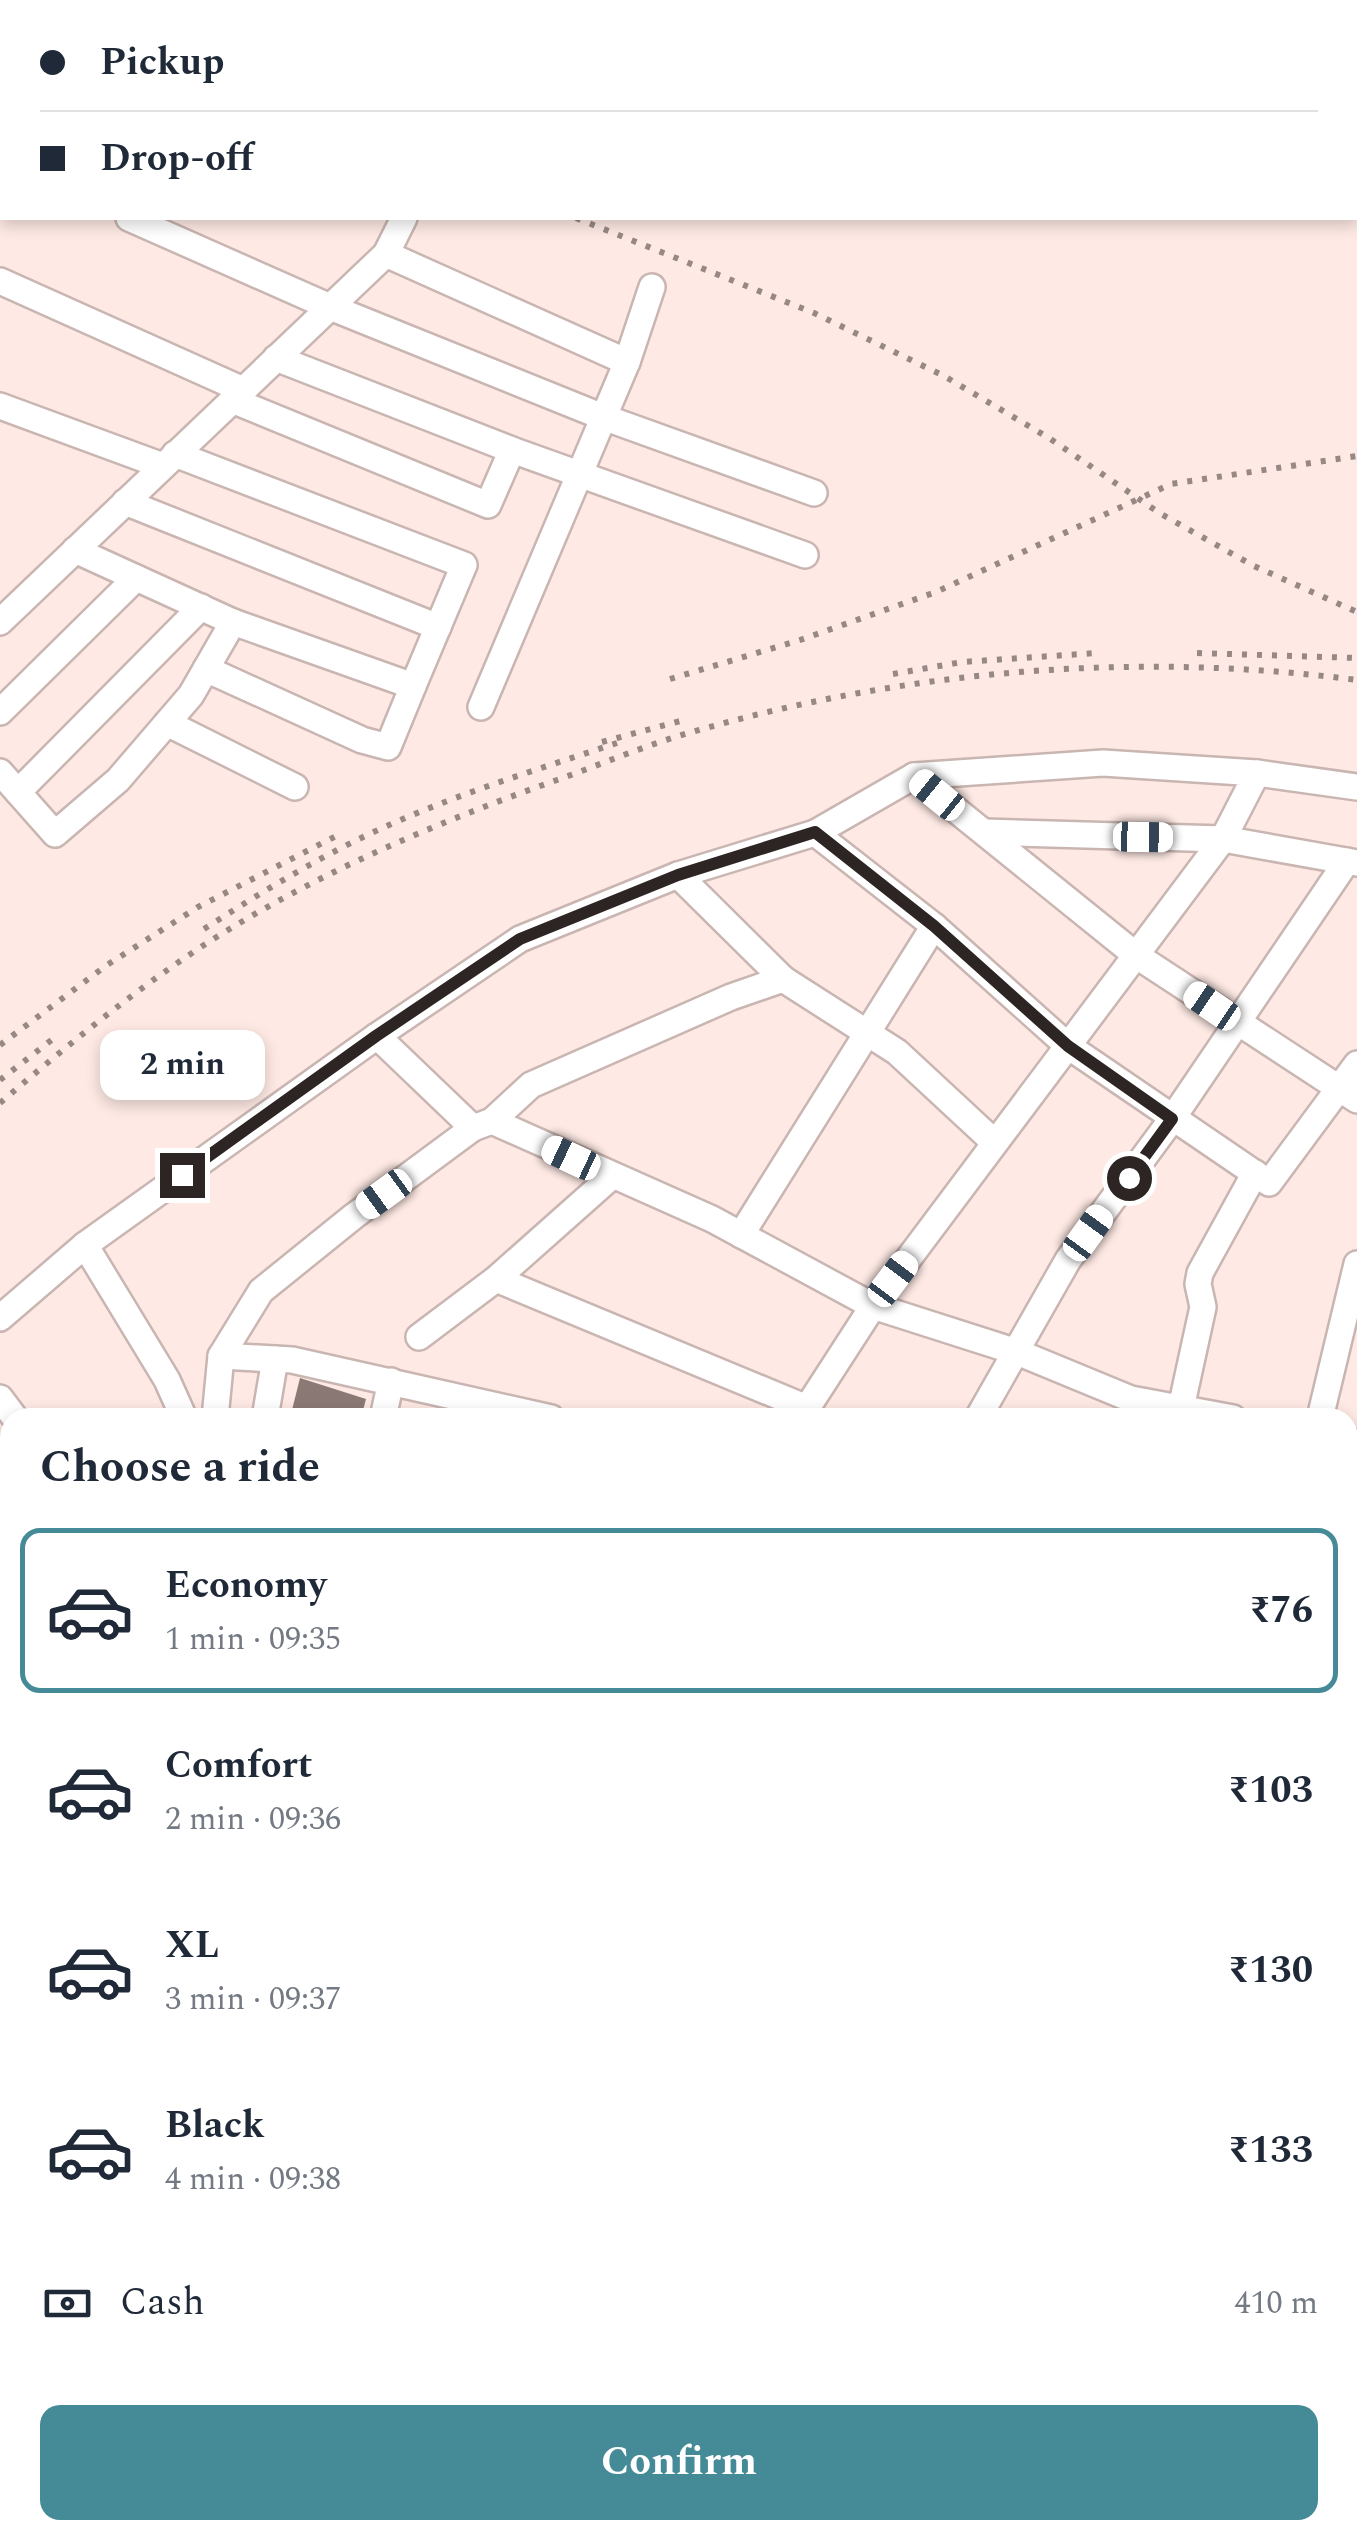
<!DOCTYPE html>
<html lang="en">
<head>
<meta charset="utf-8">
<style>
  body { margin:0; font-family:Spectral,serif; background:#f2f2f3; color:#1f2937; height:100vh; display:flex; flex-direction:column; font-size:38px; white-space:nowrap }
  * { box-sizing:border-box; margin:0 }
  p { font-size:32px; color:#747a83 }
  .icon { flex:none; width:55px; height:55px; fill:none; stroke:currentColor; stroke-width:2; stroke-linecap:round; stroke-linejoin:round }
  .map { position:relative; flex:1; overflow:hidden }
  .side { position:absolute; left:0px; top:1408px; width:1358px; height:1132px; display:flex; flex-direction:column; background:#fff; border-radius:30px 30px 0 0; box-shadow:0 5px 15px #0003 }
  .side>* { flex:none }
  .banner { position:absolute; left:0px; top:0px; width:1358px; height:220px; box-shadow:0 5px 15px #0003; display:grid; align-content:center; height:220px; padding:0 40px; background:#fff }
  .end { position:absolute; width:45px; height:45px; margin:-22px; border:12px solid #2c2523; background:#fff; box-shadow:0 0 0 5px #fff }
  .from { border-radius:50% }
  .bubble { position:absolute; height:70px; border-radius:20px; background:#fff; box-shadow:0 5px 15px #0003; font-size:32px; font-weight:700; line-height:70px; text-align:center }
  .car { position:absolute; width:30px; height:60px; margin:-30px -15px; border-radius:12px; box-shadow:0 0 8px 2px #0007; background:linear-gradient(#fff 24%,#345 0 40%,#fff 0 76%,#345 0 86%,#fff 0) }
  .banner b { display:flex; align-items:center; gap:35px; height:95px; font-size:38px }
  .banner b+b { border-top:2px solid #e0e1e3 }
  .banner i { width:25px; height:25px; background:#1f2937 }
  ul { padding:0; list-style:none }
  li { display:flex; align-items:center; gap:30px; height:165px; margin:0 20px 15px; padding:0 20px; border:5px solid transparent; border-radius:20px }
  li div { flex:1 }
  li b { display:block; font-size:38px }
  li em { font-style:normal; font-weight:700 }
  li.active { border-color:#458a97 }
  li>.icon { width:90px; height:90px; stroke-width:1.5 }
  h2 { padding:0 40px; font-size:45px; line-height:120px }
  .pay { display:flex; align-items:center; gap:25px; height:110px; padding:0 40px; font-size:38px }
  .pay p { margin-inline-start:auto }
  .primary-button { display:flex; gap:20px; margin-top:auto; padding:20px 40px }
  .primary-button a { flex:1; height:115px; border-radius:20px; background:#458a97; color:#fff; font-size:40px; font-weight:700; line-height:115px; text-align:center }
  .map>svg:first-child { display:block }
</style>
</head>
<body>
<div class="map">
<svg width="1357" height="2538" viewBox="0 0 1357 2538">
  <rect width="100%" height="100%" fill="#fee9e4"/>
  <g fill="none" stroke-linecap="round" stroke-linejoin="round">
    <g stroke="#e98470" stroke-width="6">
      <polyline points="0,2459 10,2464"/>
      <polyline points="129,2530 143,2538"/>
    </g>
  </g>
  <polygon fill="#8b7975" points="300,1378 366,1399 361,1418 303,1418 291,1414"/>
  <g fill="none" stroke-linecap="round" stroke-linejoin="round">
    <g stroke="#c9b5b1" stroke-width="30">
      <g id="street">
        <polyline points="0,39 2,36"/>
        <polyline points="0,121 2,118"/>
        <polyline points="0,196 2,193"/>
        <polyline points="129,218 330,307 603,417 814,493"/>
        <polyline points="386,254 404,218"/>
        <polyline points="0,281 243,390"/>
        <polyline points="276,358 512,450 805,555"/>
        <polyline points="627,362 652,287"/>
        <polyline points="232,400 488,505 512,450"/>
        <polyline points="0,406 163,466"/>
        <polyline points="175,454 464,565 413,686"/>
        <polyline points="125,502 438,627"/>
        <polyline points="0,622 386,254 627,362 481,707"/>
        <polyline points="206,669 362,740 388,747 413,686 233,622"/>
        <polyline points="0,712 136,578"/>
        <polyline points="167,723 295,787"/>
        <polyline points="0,772 55,834 118,780 191,695 233,622 75,550"/>
        <polyline points="1257,773 1357,787"/>
        <polyline points="914,776 1137,956 1357,1100"/>
        <polyline points="18,792 201,607"/>
        <polyline points="815,833 914,776 1103,763 1257,773 1223,839 984,832"/>
        <polyline points="678,875 783,979"/>
        <polyline points="377,1036 520,939 678,875 815,833 934,926 1068,1046 1269,1183 1357,1064"/>
        <polyline points="492,1121 712,1219 873,1306 1017,1352 1131,1399 1233,1418"/>
        <polyline points="741,1235 934,926"/>
        <polyline points="496,1279 807,1408 873,1306 1223,839 1357,863"/>
        <polyline points="0,1318 85,1245"/>
        <polyline points="419,1337 496,1279 612,1176"/>
        <polyline points="221,1356 292,1360 551,1418"/>
        <polyline points="0,1398 15,1418"/>
        <polyline points="1181,1408 1203,1307 1198,1284 1200,1273 1255,1173"/>
        <polyline points="184,1418 167,1380 85,1245 377,1036 473,1128"/>
        <polyline points="215,1418 221,1356 261,1291 354,1216 473,1128 492,1121 531,1085 731,997 783,979 897,1052 994,1142"/>
        <polyline points="265,1418 275,1359"/>
        <polyline points="383,1418 391,1381"/>
        <polyline points="978,1418 1068,1260 1172,1119 1347,861"/>
        <polyline points="1320,1418 1357,1264"/>
        <polyline points="1348,1441 1357,1443"/>
        <polyline points="0,1496 10,1486"/>
        <polyline points="0,1646 10,1654"/>
        <polyline points="0,1700 10,1686"/>
        <polyline points="1348,1776 1353,1750"/>
        <polyline points="1348,1943 1357,1945"/>
        <polyline points="0,1990 10,1953"/>
        <polyline points="0,2128 10,2130"/>
        <polyline points="1348,2162 1357,2165"/>
        <polyline points="0,2268 10,2270"/>
        <polyline points="1348,2347 1357,2305"/>
        <polyline points="1160,2530 1200,2538"/>
        <polyline points="433,2538 436,2530"/>
        <polyline points="559,2538 561,2530"/>
        <polyline points="760,2538 762,2530"/>
        <polyline points="885,2538 887,2530"/>
        <polyline points="981,2538 983,2530"/>
        <polyline points="1088,2538 1090,2530"/>
        <polyline points="1311,2538 1313,2530"/>
      </g>
    </g>
    <use href="#street" stroke="#fff" stroke-width="25"/>
    <g stroke="#978885" stroke-width="6" stroke-dasharray="5 10" stroke-linecap="butt">
      <polyline points="97,0 103,2"/>
      <polyline points="576,218 814,313 944,376 1049,438 1161,514 1254,566 1357,612"/>
      <polyline points="1197,653 1357,658"/>
      <polyline points="893,674 962,662 1097,653"/>
      <polyline points="670,679 800,640 936,592 1171,484 1357,456"/>
      <polyline points="602,742 684,720"/>
      <path d="M204 929C254 897 304 866 357 840 440 799 530 772 617 743"/>
      <polyline points="0,1045 107,965 198,907 338,835"/>
      <polyline points="0,1080 58,1035"/>
      <path d="M0 1103C69 1044 138 987 215 938 322 871 438 822 557 780 602 764 646 745 692 732 906 670 1136 651 1357 680"/>
    </g>
  </g>
  <g fill="none" stroke-linecap="round" stroke-linejoin="round">
    <polyline stroke="#2c2523" stroke-width="12" points="182,1175 376,1036 520,939 678,875 815,832 934,926 1068,1046 1172,1119 1129,1178"/>
  </g>
</svg>
<i class="end from" style="left:1129px;top:1178px"></i>
<i class="end" style="left:182px;top:1175px"></i>
<div class="bubble" style="left:100px;top:1030px;width:165px">2 min</div>
<i class="car" style="left:937px;top:795px;rotate:309deg"></i>
<i class="car" style="left:1143px;top:837px;rotate:91deg"></i>
<i class="car" style="left:1212px;top:1006px;rotate:304deg"></i>
<i class="car" style="left:571px;top:1158px;rotate:295deg"></i>
<i class="car" style="left:384px;top:1194px;rotate:234deg"></i>
<i class="car" style="left:1088px;top:1233px;rotate:36deg"></i>
<i class="car" style="left:893px;top:1279px;rotate:37deg"></i>
<div class="banner">
<b><i class="from"></i>Pickup</b>
<b><i></i>Drop-off</b>
</div>
<section class="side">
<h2>Choose a ride</h2>
<ul>
<li class="active"><svg class="icon" aria-label="car" viewBox="0 0 24 24"><path d="M5 17H2v-5l4-1 3-4h7l3 4 3 1v5h-3M9 17h6M6 11h13"/><circle cx="7" cy="17" r="2"/><circle cx="17" cy="17" r="2"/></svg><div><b>Economy</b><p>1 min · 09:35</p></div><em>₹76</em></li>
<li><svg class="icon" aria-label="car" viewBox="0 0 24 24"><path d="M5 17H2v-5l4-1 3-4h7l3 4 3 1v5h-3M9 17h6M6 11h13"/><circle cx="7" cy="17" r="2"/><circle cx="17" cy="17" r="2"/></svg><div><b>Comfort</b><p>2 min · 09:36</p></div><em>₹103</em></li>
<li><svg class="icon" aria-label="car" viewBox="0 0 24 24"><path d="M5 17H2v-5l4-1 3-4h7l3 4 3 1v5h-3M9 17h6M6 11h13"/><circle cx="7" cy="17" r="2"/><circle cx="17" cy="17" r="2"/></svg><div><b>XL</b><p>3 min · 09:37</p></div><em>₹130</em></li>
<li><svg class="icon" aria-label="car" viewBox="0 0 24 24"><path d="M5 17H2v-5l4-1 3-4h7l3 4 3 1v5h-3M9 17h6M6 11h13"/><circle cx="7" cy="17" r="2"/><circle cx="17" cy="17" r="2"/></svg><div><b>Black</b><p>4 min · 09:38</p></div><em>₹133</em></li>
</ul>
<div class="pay"><svg class="icon" aria-label="cash" viewBox="0 0 24 24"><path d="M3 7h18v10H3z"/><circle cx="12" cy="12" r="2"/></svg>Cash<p>410 m</p></div>
<div class="primary-button"><a>Confirm</a></div>
</section>
</div>
</body>
</html>
